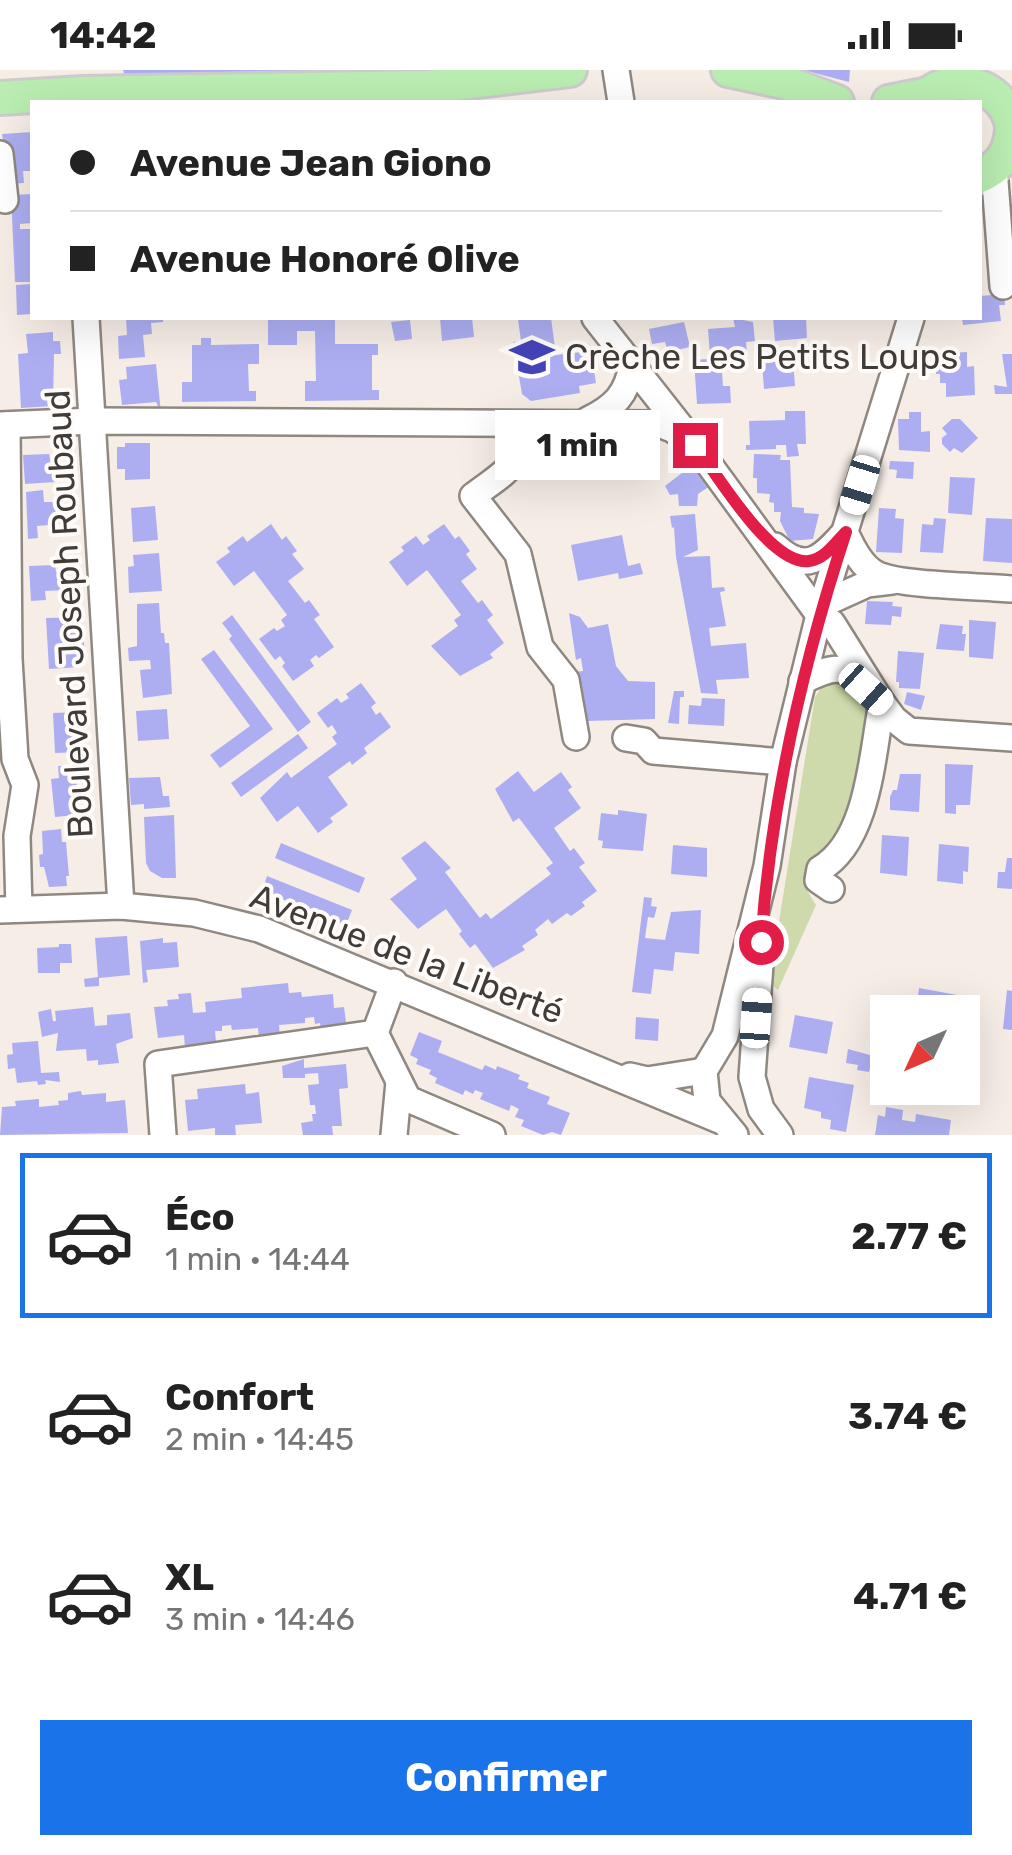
<!DOCTYPE html>
<html lang="fr">
<head>
<meta charset="utf-8">
<style>
  body { margin:0; font-family:Rubik,sans-serif; background:#f6f6f6; color:#222; height:100vh; display:flex; flex-direction:column; font-size:38px; white-space:nowrap }
  * { box-sizing:border-box; margin:0 }
  p { font-size:32px; color:#767676 }
  .icon { flex:none; width:55px; height:55px; fill:none; stroke:currentColor; stroke-width:2; stroke-linecap:round; stroke-linejoin:round }
  .map { position:relative; height:1065px; overflow:hidden }
  .side { display:flex; flex-direction:column; background:#fff; flex:1 }
  .side>* { flex:none }
  .banner { position:absolute; left:30px; top:30px; width:952px; height:220px; border-radius:0px; box-shadow:0 10px 40px #0002; display:grid; align-content:center; height:220px; padding:0 40px; background:#fff }
  .needle { width:65px; rotate:226deg }
  .controls { position:absolute; left:870px; top:925px; display:grid; gap:20px }
  .controls a { display:grid; place-items:center; width:110px; height:110px; border-radius:0px; background:#fff; box-shadow:0 10px 40px #0002; font-size:50px }
  .end { position:absolute; width:45px; height:45px; margin:-22px; border:12px solid #e11d48; background:#fff; box-shadow:0 0 0 5px #fff }
  .from { border-radius:50% }
  .bubble { position:absolute; height:70px; border-radius:0px; background:#fff; box-shadow:0 10px 40px #0002; font-size:32px; font-weight:700; line-height:70px; text-align:center }
  .car { position:absolute; width:30px; height:60px; margin:-30px -15px; border-radius:12px; box-shadow:0 0 8px 2px #0007; background:linear-gradient(#fff 24%,#345 0 40%,#fff 0 76%,#345 0 86%,#fff 0) }
  .banner b { display:flex; align-items:center; gap:35px; height:95px; font-size:38px }
  .banner b+b { border-top:2px solid #e0e0e0 }
  .banner i { width:25px; height:25px; background:#222 }
  ul { padding:18px 0 0; list-style:none }
  li { display:flex; align-items:center; gap:30px; height:165px; margin:0 20px 15px; padding:0 20px; border:5px solid transparent; border-radius:0px }
  li div { flex:1 }
  li b { display:block; font-size:38px }
  li em { font-style:normal; font-weight:700 }
  li.active { border-color:#1a73e8 }
  li>.icon { width:90px; height:90px; stroke-width:1.5 }
  .cta { display:flex; gap:20px; margin-top:auto; padding:20px 40px }
  .cta a { flex:1; height:115px; border-radius:0px; background:#1a73e8; color:#fff; font-size:40px; font-weight:700; line-height:115px; text-align:center }
  .status { display:flex; justify-content:space-between; align-items:center; height:70px; padding:0 50px; background:#fff; direction:ltr }
  .status svg { height:28px; fill:currentColor }
  .map>svg:first-child { display:block }
</style>
</head>
<body>
<div class="status"><b>14:42</b><svg viewBox="0 0 49 12"><path d="M0 12V9h3v3zM5 12V6h3v6zM10 12V3h3v9zM15 12V0h3v12zM26 1h20v11H26zM47 4h2v5h-2z"/></svg></div>
<div class="map">
<svg width="1012" height="1065" viewBox="0 0 1012 1065">
  <rect width="100%" height="100%" fill="#f6ede6"/>
  <path fill="#cedaab" d="M833 611C908 624 846 749 826 786 797 796 801 813 816 835L778 920 770 913 773 889 815 627 821 618Z"/>
  <g fill="#adaef2">
    <polygon points="123,0 356,0 357,5 125,7"/>
    <polygon points="807,0 850,0 849,12 807,1"/>
    <polygon points="32,62 32,101 23,101 24,113 10,114 2,64"/>
    <polygon points="32,124 32,153 20,154 20,159 32,159 32,212 15,212 11,125"/>
    <polygon points="32,214 32,244 17,245 16,215"/>
    <polygon points="1004,224 1005,235 999,235 1001,251 963,255 962,248 980,248 980,226"/>
    <polygon points="126,248 163,248 163,252 151,253 152,264 143,265 145,287 119,289 118,266 127,265"/>
    <polygon points="268,248 335,248 335,274 378,274 378,285 372,285 372,320 379,320 379,330 305,331 305,311 316,311 315,261 297,261 297,275 268,275"/>
    <polygon points="440,248 472,248 474,267 442,271"/>
    <polygon points="551,248 556,285 591,281 596,313 579,316 580,323 531,331 522,324 513,272 521,271 518,249"/>
    <polygon points="733,248 753,252 755,271 746,272 747,283 710,286 708,259 735,257"/>
    <polygon points="773,248 806,248 807,268 775,271"/>
    <polygon points="410,250 412,269 395,271 391,252"/>
    <polygon points="684,252 690,277 668,282 665,272 652,274 649,259"/>
    <polygon points="53,262 53,271 60,271 61,284 54,284 53,336 21,338 18,284 28,283 26,264"/>
    <polygon points="201,268 211,268 211,275 259,274 259,294 248,294 249,321 256,321 256,331 182,332 182,312 192,312 192,275 201,275"/>
    <polygon points="967,282 967,297 974,296 975,325 946,327 946,313 940,313 940,304 936,304 935,284"/>
    <polygon points="1002,284 1012,284 1012,324 995,324 994,315 1007,317"/>
    <polygon points="721,288 723,316 730,316 731,333 697,334 694,290"/>
    <polygon points="793,290 795,316 764,319 762,293"/>
    <polygon points="156,294 161,343 156,332 122,335 119,310 127,309 126,297"/>
    <polygon points="785,341 805,341 806,374 797,374 799,386 787,387 786,375 776,375 776,379 746,380 746,375 750,375 749,351 785,350"/>
    <polygon points="909,342 921,342 921,362 930,361 930,382 899,380 898,349 909,349"/>
    <polygon points="952,349 960,349 978,368 962,383 954,378 950,382 942,374 942,368 947,364 942,358"/>
    <polygon points="125,373 150,373 150,409 125,410 125,399 117,399 117,377 125,377"/>
    <polygon points="49,384 55,412 25,414 23,385"/>
    <polygon points="754,384 781,385 780,390 790,390 792,437 804,438 804,443 819,444 813,469 790,471 780,451 781,442 774,442 774,433 769,432 770,424 757,423 757,408 753,408"/>
    <polygon points="890,391 914,392 913,409 896,408 897,400 889,399"/>
    <polygon points="695,393 713,414 698,424 697,436 679,436 678,424 670,425 665,416"/>
    <polygon points="950,407 975,408 972,445 948,443"/>
    <polygon points="43,420 44,432 60,432 61,454 37,456 38,468 28,469 26,422"/>
    <polygon points="155,436 158,470 133,472 131,438"/>
    <polygon points="879,438 896,439 895,448 904,449 902,483 876,482"/>
    <polygon points="695,444 698,480 683,487 710,486 712,518 724,517 725,521 720,522 726,556 709,558 711,576 746,573 749,608 716,610 718,624 701,623 676,487 674,457 672,458 670,446"/>
    <polygon points="934,448 946,449 943,483 920,482 922,454 933,455"/>
    <polygon points="986,448 1012,449 1012,493 983,491"/>
    <polygon points="271,454 282,470 286,466 297,481 292,484 304,499 288,511 305,533 309,530 320,545 314,549 334,577 319,588 316,585 310,590 314,596 293,611 282,596 285,593 280,586 275,590 259,569 274,558 277,561 285,556 281,550 287,545 254,501 234,516 216,492 230,482 227,478 243,466 247,472"/>
    <polygon points="444,454 455,469 459,466 470,481 466,484 477,499 461,511 478,533 482,530 493,545 487,550 504,573 490,584 493,588 460,606 431,576 458,556 454,550 461,545 427,500 407,516 389,492 404,481 401,477 416,466 423,475 430,470 427,466"/>
    <polygon points="622,465 628,496 640,493 643,504 619,509 618,503 578,511 571,475"/>
    <polygon points="159,483 162,521 129,523 128,497 134,496 133,485"/>
    <polygon points="55,495 56,502 67,501 68,520 45,521 46,530 31,531 29,496"/>
    <polygon points="867,531 893,532 892,536 902,537 901,547 892,546 891,555 865,554"/>
    <polygon points="159,533 161,563 164,563 165,573 169,573 172,624 143,628 140,600 151,599 150,590 129,591 128,578 137,576 137,534"/>
    <polygon points="569,543 580,547 588,558 608,554 616,596 628,611 655,612 655,649 588,651 580,610 574,611 574,602 583,601 581,588 576,590"/>
    <polygon points="232,545 311,652 298,662 229,569 232,566 222,553"/>
    <polygon points="82,547 85,588 80,588 81,597 49,599 46,548"/>
    <polygon points="969,550 996,552 993,589 969,587"/>
    <polygon points="940,554 963,556 962,564 966,564 964,581 936,579"/>
    <polygon points="214,580 273,659 220,698 210,685 250,656 201,589"/>
    <polygon points="898,581 924,583 920,619 899,618 899,612 896,612"/>
    <polygon points="361,613 376,633 371,637 376,645 380,642 391,657 364,678 367,683 352,695 350,691 328,707 348,735 330,748 333,752 318,763 298,736 277,752 260,728 287,702 291,708 337,674 332,667 337,663 332,655 328,658 317,643 337,628 341,633 349,628 346,624"/>
    <polygon points="674,621 684,621 684,627 680,627 679,654 668,653"/>
    <polygon points="907,622 925,626 921,640 904,634"/>
    <polygon points="702,628 725,629 724,656 688,654 689,635 701,636"/>
    <polygon points="167,639 169,669 138,671 136,641"/>
    <polygon points="81,642 83,682 55,683 53,643"/>
    <polygon points="298,664 308,678 241,727 231,713"/>
    <polygon points="945,694 973,695 970,735 956,735 956,744 945,743"/>
    <polygon points="77,695 76,745 55,747 51,709 59,708 58,696"/>
    <polygon points="518,701 534,722 561,702 572,717 568,720 581,738 554,758 570,781 574,778 585,793 579,797 597,821 582,832 585,836 571,846 567,843 552,854 548,849 535,860 538,865 522,876 525,880 493,898 475,874 470,878 459,864 462,861 446,839 418,859 390,829 417,809 401,788 425,771 451,798 445,802 480,848 486,843 491,849 551,804 546,798 553,793 519,748 513,752 495,719"/>
    <polygon points="900,704 921,704 919,742 890,740 890,727 893,720 897,720"/>
    <polygon points="160,707 163,726 169,726 170,737 144,739 144,734 131,735 129,708"/>
    <polygon points="618,740 647,744 643,781 602,778 603,771 598,770 601,743 618,745"/>
    <polygon points="174,745 176,808 162,808 150,801 146,793 144,747"/>
    <polygon points="61,759 62,772 66,772 69,806 66,806 67,816 49,817 44,797 40,797 39,785 43,784 42,761"/>
    <polygon points="882,765 909,767 907,806 880,803"/>
    <polygon points="281,773 365,808 359,823 275,788"/>
    <polygon points="939,774 969,777 968,802 963,801 963,814 937,811"/>
    <polygon points="673,775 707,778 707,807 671,804"/>
    <polygon points="1007,788 1012,788 1012,819 997,818 998,802 1005,802"/>
    <polygon points="267,806 352,840 346,855 262,821"/>
    <polygon points="644,827 652,828 651,836 657,837 654,848 648,847 645,868 665,870 671,842 701,840 699,884 675,882 673,901 654,899 651,924 632,922"/>
    <polygon points="127,866 130,905 99,908 99,916 85,917 84,909 98,907 95,868"/>
    <polygon points="163,868 163,873 177,872 179,897 146,900 148,912 143,913 140,871"/>
    <polygon points="59,874 71,874 72,893 60,893 60,903 38,903 37,878 59,877"/>
    <polygon points="288,913 289,923 301,922 302,927 333,924 334,938 344,937 347,960 321,963 320,953 315,954 314,947 305,948 305,953 279,955 280,968 259,970 258,958 232,960 231,955 222,956 222,961 215,961 216,972 196,974 196,976 185,978 184,965 158,968 154,937 168,936 167,930 179,929 178,924 191,923 193,943 206,942 205,932 242,928 241,918"/>
    <polygon points="919,918 968,927 968,931 963,930 960,942 916,942"/>
    <polygon points="1007,920 1012,921 1012,960 1003,959"/>
    <polygon points="93,937 95,956 107,955 107,945 130,943 133,968 116,974 119,993 98,995 98,990 87,991 86,979 56,981 58,963 42,967 38,942 51,939 53,951 56,951 55,941"/>
    <polygon points="795,945 833,952 827,984 789,977"/>
    <polygon points="636,947 659,949 658,971 635,969"/>
    <polygon points="419,962 442,971 438,982 482,1000 485,995 496,1000 497,996 520,1005 518,1009 529,1013 527,1018 550,1027 547,1034 570,1043 561,1065 552,1062 543,1065 521,1056 524,1050 515,1047 519,1039 511,1035 509,1041 480,1029 483,1023 475,1020 473,1024 465,1020 463,1025 435,1013 437,1008 429,1004 431,1000 416,994 418,989 410,985"/>
    <polygon points="38,971 41,1003 59,1002 60,1012 45,1010 46,1014 38,1015 37,1011 17,1013 15,998 8,999 7,985 13,984 12,973"/>
    <polygon points="848,979 888,990 888,1000 870,997 869,1002 857,1000 858,995 846,993"/>
    <polygon points="304,989 304,998 346,994 348,1018 339,1019 342,1056 332,1056 333,1065 303,1065 301,1053 313,1051 312,1044 316,1044 315,1035 310,1035 308,1015 319,1014 318,1003 305,1004 305,1008 283,1008 282,996"/>
    <polygon points="809,1007 854,1015 846,1062 830,1059 831,1050 821,1048 821,1042 804,1038"/>
    <polygon points="245,1014 246,1024 259,1022 262,1053 235,1055 236,1065 215,1065 215,1058 188,1061 185,1030 198,1029 197,1019"/>
    <polygon points="81,1021 82,1025 106,1023 106,1032 125,1030 128,1063 0,1065 2,1037 16,1036 15,1031 39,1029 39,1037 59,1035 58,1031 68,1030 68,1023"/>
    <polygon points="886,1037 903,1040 902,1050 915,1052 916,1044 951,1050 949,1065 875,1065 878,1045 885,1047"/>
  </g>
  <g fill="none" stroke-linecap="round" stroke-linejoin="round">
    <g stroke="#8f8881" stroke-width="30">
      <g id="minor">
        <polyline points="616,0 621,32"/>
        <polyline points="0,84 5,130"/>
        <polyline points="994,98 1003,216"/>
        <polyline points="86,248 121,836"/>
        <polyline points="595,248 695,375 819,545 832,553 882,633 894,649 909,661 1012,668"/>
        <path d="M588 350C614 337 627 325 632 295"/>
        <path d="M519 354C524 397 504 402 473 426L518 484 540 577 566 610 576 667"/>
        <polyline points="0,355 93,351 659,354 672,359 695,375"/>
        <polyline points="7,355 9,589 15,689 25,715 17,766 19,839"/>
        <path d="M775 476C806 505 822 488 845 462 852 477 862 498 878 505 904 516 980 516 1012 519"/>
        <polyline points="823,534 867,514 892,511"/>
        <path d="M802 611C834 596 843 592 867 620"/>
        <polyline points="626,668 644,671 653,681 783,692"/>
        <path d="M831 819 818 810 820 799C869 771 872 684 882 633"/>
        <polyline points="0,840 121,836 194,843 259,859 719,1050"/>
        <polyline points="762,866 752,1007 761,1039 780,1065"/>
        <polyline points="375,963 408,1029 492,1065"/>
        <polyline points="630,1006 647,1010 704,1001"/>
        <polyline points="163,1065 158,994 375,963 394,912"/>
        <polyline points="394,1065 399,1012"/>
        <polyline points="735,1065 707,1031 704,1001 725,966 767,796 783,692 819,545 911,248"/>
      </g>
    </g>
    <g stroke="#cdcccc" stroke-width="38">
      <g id="major">
        <polyline points="728,0 784,12 837,32"/>
        <polyline points="0,28 83,23 429,17 570,0"/>
        <polyline points="889,32 924,25"/>
        <path d="M921 32C945 0 1002 10 1012 55"/>
        <path d="M980 106C1001 96 1010 83 1012 60"/>
      </g>
    </g>
    <use href="#minor" stroke="#fff" stroke-width="25"/>
    <use href="#major" stroke="#baedb2" stroke-width="32"/>
  </g>
  <g fill="none" stroke-linecap="round" stroke-linejoin="round">
    <path stroke="#e11d48" stroke-width="12" d="M695 375C716 403 771 496 809 491 825 489 835 473 846 462 802 596 771 731 761 872"/>
  </g>
  <defs>
    <g id="school-bare" transform="scale(3.45)"><path d="M0-5L7-2L0 1L-7-2ZM-4 1L0 2.5L4 1V4Q0 6-4 4Z" fill="#4344b9" stroke="#fffbf8" stroke-width="2.5" paint-order="stroke"/></g>
  </defs>
  <g fill-rule="evenodd">
    <use href="#school-bare" x="532" y="287"/>
  </g>
  <g text-anchor="middle" dominant-baseline="central" stroke-width="8" stroke-linejoin="round" paint-order="stroke">
    <g font-size="35" fill="#3f3c39" stroke="#fffbf8" text-anchor="start">
      <text x="565" y="287">Crèche Les Petits Loups</text>
    </g>
    <g font-size="35" fill="#3f3c39" stroke="#fffbf8">
      <text transform="translate(69 544) rotate(-93)">Boulevard Joseph Roubaud</text>
      <text transform="translate(407 884) rotate(21)">Avenue de la Liberté</text>
    </g>
  </g>
</svg>
<div class="controls">
<a><svg class="needle" viewBox="-14 -14 28 28"><path d="M0-13l5 13h-10z" fill="#e53935"/><path d="M0 13l5-13h-10z" fill="#767676"/></svg></a>
</div>
<i class="end from" style="left:761px;top:872px"></i>
<i class="end" style="left:695px;top:375px"></i>
<div class="bubble" style="left:495px;top:340px;width:165px">1 min</div>
<i class="car" style="left:860px;top:415px;rotate:197deg"></i>
<i class="car" style="left:866px;top:619px;rotate:132deg"></i>
<i class="car" style="left:756px;top:948px;rotate:4deg"></i>
<div class="banner">
<b><i class="from"></i>Avenue Jean Giono</b>
<b><i></i>Avenue Honoré Olive</b>
</div>
</div>
<section class="side">
<ul>
<li class="active"><svg class="icon" aria-label="car" viewBox="0 0 24 24"><path d="M5 17H2v-5l4-1 3-4h7l3 4 3 1v5h-3M9 17h6M6 11h13"/><circle cx="7" cy="17" r="2"/><circle cx="17" cy="17" r="2"/></svg><div><b>Éco</b><p>1 min · 14:44</p></div><em>2.77 €</em></li>
<li><svg class="icon" aria-label="car" viewBox="0 0 24 24"><path d="M5 17H2v-5l4-1 3-4h7l3 4 3 1v5h-3M9 17h6M6 11h13"/><circle cx="7" cy="17" r="2"/><circle cx="17" cy="17" r="2"/></svg><div><b>Confort</b><p>2 min · 14:45</p></div><em>3.74 €</em></li>
<li><svg class="icon" aria-label="car" viewBox="0 0 24 24"><path d="M5 17H2v-5l4-1 3-4h7l3 4 3 1v5h-3M9 17h6M6 11h13"/><circle cx="7" cy="17" r="2"/><circle cx="17" cy="17" r="2"/></svg><div><b>XL</b><p>3 min · 14:46</p></div><em>4.71 €</em></li>
</ul>
<div class="cta"><a>Confirmer</a></div>
</section>
</body>
</html>
